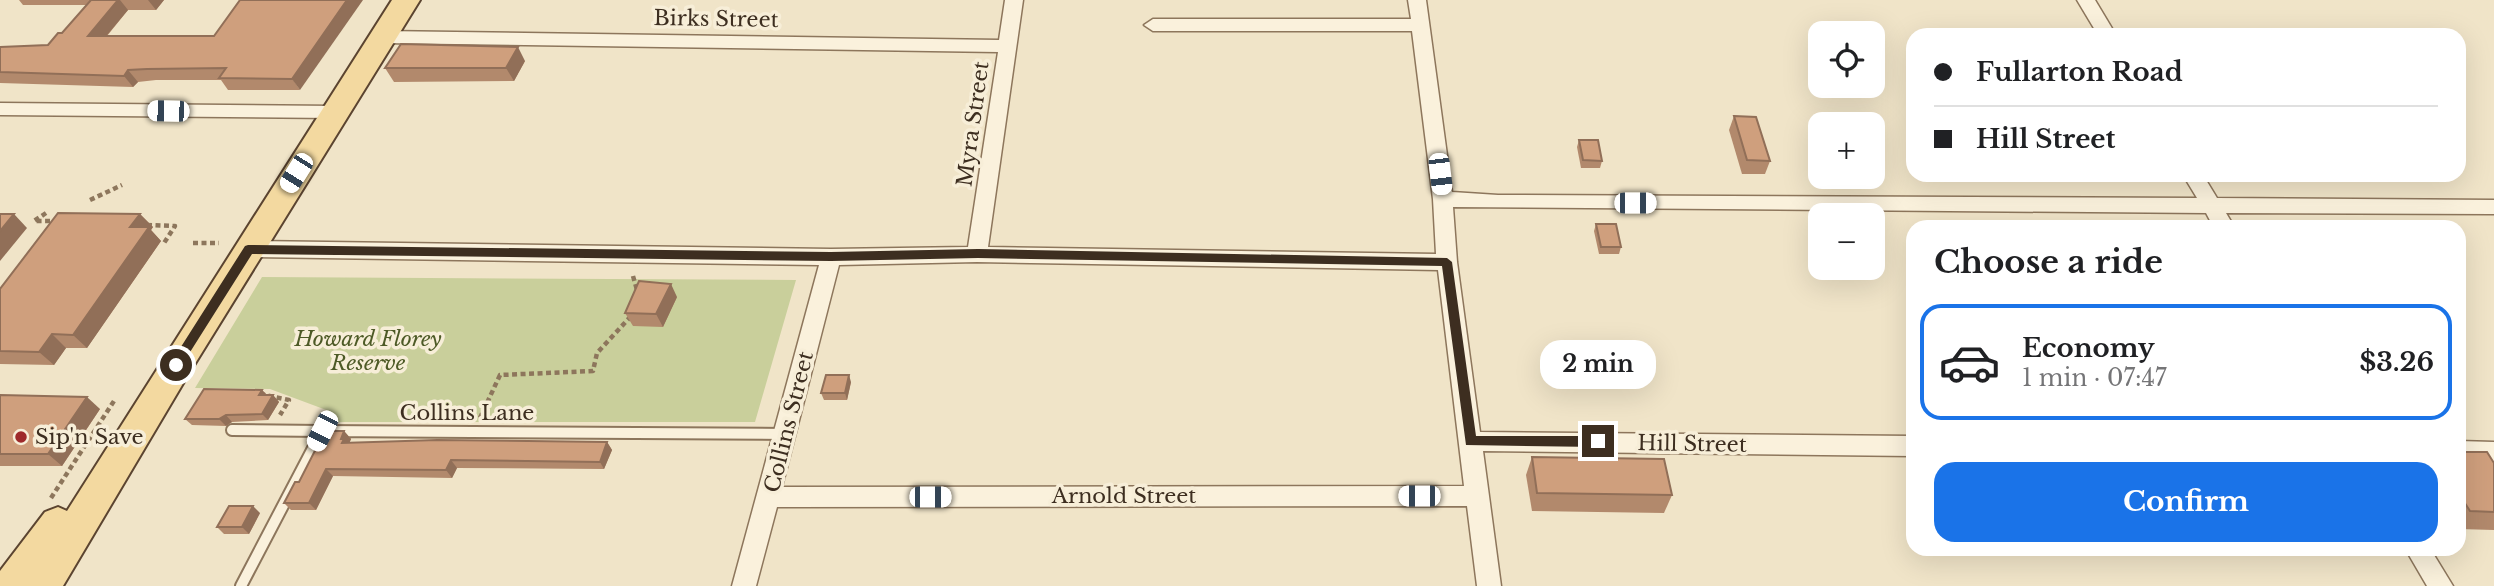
<!DOCTYPE html>
<html lang="en">
<head>
<meta charset="utf-8">
<style>
  body { margin:0; font-family:"Libre Baskerville",serif; background:#f2f2f2; color:#202124; height:100vh; display:flex; flex-direction:column; font-size:26px; white-space:nowrap }
  * { box-sizing:border-box; margin:0 }
  p { font-size:23px; color:#757577 }
  .icon { flex:none; width:38px; height:38px; fill:none; stroke:currentColor; stroke-width:2; stroke-linecap:round; stroke-linejoin:round }
  .map { position:relative; flex:1; overflow:hidden }
  .side { position:absolute; left:1906px; top:220px; width:560px; height:336px; display:flex; flex-direction:column; background:#fff; border-radius:21px; box-shadow:0 7px 28px #0002 }
  .side>* { flex:none }
  .hud { position:absolute; left:1906px; top:28px; width:560px; height:154px; border-radius:21px; box-shadow:0 7px 28px #0002; display:grid; align-content:center; height:154px; padding:0 28px; background:#fff }
  .controls { position:absolute; left:1808px; top:21px; display:grid; gap:14px }
  .controls a { display:grid; place-items:center; width:77px; height:77px; border-radius:14px; background:#fff; box-shadow:0 7px 28px #0002; font-size:35px }
  .end { position:absolute; width:32px; height:32px; margin:-16px; border:9px solid #3d2e20; background:#fff; box-shadow:0 0 0 4px #fff }
  .from { border-radius:50% }
  .bubble { position:absolute; height:49px; border-radius:21px; background:#fff; box-shadow:0 7px 28px #0002; font-size:23px; font-weight:700; line-height:49px; text-align:center }
  .car { position:absolute; width:21px; height:42px; margin:-21px -10px; border-radius:9px; box-shadow:0 0 5px 2px #0007; background:linear-gradient(#fff 24%,#345 0 40%,#fff 0 76%,#345 0 86%,#fff 0) }
  .hud b { display:flex; align-items:center; gap:24px; height:66px; font-size:26px }
  .hud b+b { border-top:2px solid #e0e0e0 }
  .hud i { width:18px; height:18px; background:#202124 }
  ul { padding:0; list-style:none }
  li { display:flex; align-items:center; gap:21px; height:116px; margin:0 14px 10px; padding:0 14px; border:4px solid transparent; border-radius:21px }
  li div { flex:1 }
  li b { display:block; font-size:26px }
  li em { font-style:normal; font-weight:700 }
  li.selected { border-color:#1a73e8 }
  li>.icon { width:63px; height:63px; stroke-width:1.5 }
  h2 { padding:0 28px; font-size:32px; line-height:84px }
  .action { display:flex; gap:14px; margin-top:auto; padding:14px 28px }
  .action a { flex:1; height:80px; border-radius:21px; background:#1a73e8; color:#fff; font-size:28px; font-weight:700; line-height:80px; text-align:center }
  .map>svg:first-child { display:block }
</style>
</head>
<body>
<div class="map">
<svg width="2494" height="586" viewBox="0 0 2494 586">
  <rect width="100%" height="100%" fill="#f0e4c8"/>
  <polygon fill="#c9cf9b" points="262,277 796,280 755,422 322,422 329,411 270,389 195,388"/>
  <g fill="none" stroke-linecap="round" stroke-linejoin="round">
    <g stroke="#8d765c" stroke-width="14">
      <g id="lane">
        <polyline points="232,430 322,431"/>
        <polyline points="241,586 322,431 786,434"/>
      </g>
    </g>
    <g stroke="#8d765c" stroke-width="3">
      <g id="street">
        <path d="M1005 0H1023L988 247 1436 254 1433 199 1412 31H1153L1144 25 1153 19H1411L1408 0H1426L1452 192 1498 195 2197 198 2183 175H2203L2217 198 2494 200V214L2226 213 2235 228H2214L2206 213 1453 207 1457 262 1480 432 1913 436V456L1483 451 1501 586H1477L1467 506 777 507 756 586H732L819 265 248 257 241 254 238 249 241 244 248 241 831 249 968 247 998 52 382 43 373 37 382 31 999 40ZM977 262 1438 270 1464 486 782 487 839 265Z"/>
        <polygon points="2077,0 2095,0 2116,35 2098,35"/>
        <polygon points="0,103 335,106 342,107 344,112 342,117 335,118 0,115"/>
        <polygon points="2459,441 2494,442 2494,462 2459,461"/>
        <polygon points="2406,550 2431,550 2453,586 2427,586"/>
      </g>
    </g>
    <g stroke="#5b4430" stroke-width="4">
      <polygon id="primary" points="392,0 420,0 188,375 63,586 0,586 0,571 45,512 58,507 67,511"/>
    </g>
    <g stroke="#8d765c" stroke-width="4.5" stroke-dasharray="5 3.5" stroke-linecap="butt">
      <polyline points="90,200 122,185"/>
      <polyline points="46,213 34,221 50,221"/>
      <polyline points="147,225 175,226 164,243"/>
      <polyline points="193,243 219,243"/>
      <polyline points="633,276 637,290"/>
      <polyline points="260,394 289,400 280,415"/>
      <polyline points="480,418 500,375 593,371 597,353 632,315"/>
      <polyline points="51,498 114,401"/>
    </g>
    <use href="#lane" stroke="#faf1dc" stroke-width="10"/>
    <use href="#street" fill="#faf1dc" fill-rule="evenodd"/>
    <use href="#primary" fill="#f3d9a0" fill-rule="evenodd"/>
  </g>
  <g fill="#b2896c">
    <polygon points="0,0 164,0 156,10 128,10 107,36 214,36 240,0 300,90 228,90 221,80 156,80 138,82 133,87 0,83 0,47 48,45 62,33 86,5 23,5 19,0"/>
    <polygon points="525,61 514,81 394,82 385,68"/>
    <polygon points="1734,116 1770,161 1765,174 1742,174 1729,130"/>
    <polygon points="1579,140 1602,161 1600,168 1581,168 1577,147"/>
    <polygon points="140,214 153,227 151,230 161,241 87,348 66,348 54,365 0,364 0,289"/>
    <polygon points="1596,224 1621,247 1619,254 1599,254 1594,231"/>
    <polygon points="677,297 663,327 633,326 625,313"/>
    <polygon points="851,382 847,400 824,400 821,393"/>
    <polygon points="262,390 267,395 273,395 279,402 268,420 232,422 226,426 192,425 185,419"/>
    <polygon points="0,395 100,409 62,466 0,466"/>
    <polygon points="344,431 351,439 349,443 607,442 612,450 604,469 457,468 452,478 333,476 316,510 291,510 284,503 299,482"/>
    <polygon points="2459,452 2494,463 2494,530 2459,529"/>
    <polygon points="1532,457 1672,495 1664,513 1532,511 1526,475"/>
    <polygon points="260,513 249,534 224,534 217,527"/>
  </g>
  <g fill="#916f58">
    <polygon points="118,0 120,0 128,10 97,47 88,36"/>
    <polygon points="148,0 164,0 156,10"/>
    <polygon points="347,0 363,0 300,90 292,79"/>
    <polygon points="518,47 525,61 514,81 506,68"/>
    <polygon points="128,70 138,82 133,87 124,76"/>
    <polygon points="14,214 27,228 0,261 0,231"/>
    <polygon points="140,214 153,227 151,230 161,241 87,348 73,335 130,227"/>
    <polygon points="671,284 677,297 663,327 656,314"/>
    <polygon points="52,334 66,348 54,365 39,352"/>
    <polygon points="849,375 851,382 847,400 845,393"/>
    <polygon points="262,390 268,396 259,395"/>
    <polygon points="273,395 279,402 268,420 262,414"/>
    <polygon points="87,397 100,409 62,466 48,454"/>
    <polygon points="226,415 232,422 226,426 219,419"/>
    <polygon points="344,431 351,439 349,444 349,450 341,439"/>
    <polygon points="607,442 612,450 604,469 600,462"/>
    <polygon points="451,460 457,468 452,478 446,470"/>
    <polygon points="326,469 333,476 316,510 309,503"/>
    <polygon points="253,506 260,513 249,534 242,527"/>
  </g>
  <g fill="#cf9f7d" stroke="#916f58" stroke-width="2">
    <polygon points="91,0 118,0 88,36 214,36 240,0 347,0 292,79 219,78 226,68 147,69 128,70 124,76 0,72 0,47 48,45 58,33 62,33"/>
    <polygon points="401,44 518,47 506,68 385,68"/>
    <polygon points="1734,116 1756,117 1770,161 1747,160"/>
    <polygon points="1579,140 1598,140 1602,161 1583,160"/>
    <polygon points="58,213 140,214 130,227 149,227 73,335 52,334 39,352 0,351 0,289"/>
    <polygon points="0,214 14,214 0,231"/>
    <polygon points="1596,224 1616,224 1621,247 1601,247"/>
    <polygon points="639,281 671,284 656,314 625,313"/>
    <polygon points="826,375 849,375 845,393 821,393"/>
    <polygon points="204,389 262,390 259,395 273,395 262,414 226,415 219,419 185,419"/>
    <polygon points="0,395 87,397 48,454 0,454"/>
    <polygon points="325,431 344,431 341,439 344,439 342,443 437,440 607,442 600,462 451,460 446,470 326,469 309,503 284,503 295,482 299,482"/>
    <polygon points="2459,452 2487,452 2494,463 2494,512 2470,511 2459,494"/>
    <polygon points="1532,457 1664,459 1672,495 1537,493"/>
    <polygon points="229,506 253,506 242,527 217,527"/>
  </g>
  <polygon fill="#3d2e20" points="248,245 831,252 978,249 1447,258 1452,262 1476,436 1598,436 1604,441 1598,447 1466,445 1442,266 978,258 831,261 252,254 180,368 172,368 172,361 245,246"/>
  <circle fill="#9e2a2b" stroke="#f7eed8" stroke-width="2.5" cx="21" cy="437" r="7"/>
  <g text-anchor="middle" dominant-baseline="central" stroke-width="7" stroke-linejoin="round" paint-order="stroke">
    <g font-size="21" fill="#3d2e20" stroke="#f7eed8">
      <text transform="translate(716 19) rotate(1)">Birks Street</text>
      <text transform="translate(973 124) rotate(-82)">Myra Street</text>
      <text x="467" y="413">Collins Lane</text>
      <text transform="translate(789 422) rotate(-76)">Collins Street</text>
      <text transform="translate(1692 444) rotate(1)">Hill Street</text>
      <text x="1124" y="496">Arnold Street</text>
    </g>
    <g font-size="21" font-style="italic" fill="#4d5a26" stroke="#f7eed8">
      <text x="368" y="339">Howard Florey<tspan x="368" dy="24">Reserve</tspan></text>
    </g>
    <g font-size="21" fill="#3d2e20" stroke="#f7eed8" text-anchor="start">
      <text x="35" y="437">Sip'n Save</text>
    </g>
  </g>
</svg>
<div class="controls">
<a><svg class="icon" aria-label="locate" viewBox="0 0 24 24"><circle cx="12" cy="12" r="6"/><path d="M12 2v4M12 18v4M2 12h4M18 12h4"/></svg></a>
<a>+</a>
<a>−</a>
</div>
<i class="end from" style="left:176px;top:365px"></i>
<i class="end" style="left:1598px;top:441px"></i>
<div class="bubble" style="left:1540px;top:340px;width:116px">2 min</div>
<i class="car" style="left:168px;top:111px;rotate:271deg"></i>
<i class="car" style="left:296px;top:173px;rotate:212deg"></i>
<i class="car" style="left:1440px;top:174px;rotate:173deg"></i>
<i class="car" style="left:1635px;top:203px;rotate:90deg"></i>
<i class="car" style="left:322px;top:431px;rotate:207deg"></i>
<i class="car" style="left:1419px;top:496px;rotate:270deg"></i>
<i class="car" style="left:930px;top:497px;rotate:90deg"></i>
<div class="hud">
<b><i class="from"></i>Fullarton Road</b>
<b><i></i>Hill Street</b>
</div>
<section class="side">
<h2>Choose a ride</h2>
<ul>
<li class="selected"><svg class="icon" aria-label="car" viewBox="0 0 24 24"><path d="M5 17H2v-5l4-1 3-4h7l3 4 3 1v5h-3M9 17h6M6 11h13"/><circle cx="7" cy="17" r="2"/><circle cx="17" cy="17" r="2"/></svg><div><b>Economy</b><p>1 min · 07:47</p></div><em>$3.26</em></li>
</ul>
<div class="action"><a>Confirm</a></div>
</section>
</div>
</body>
</html>
